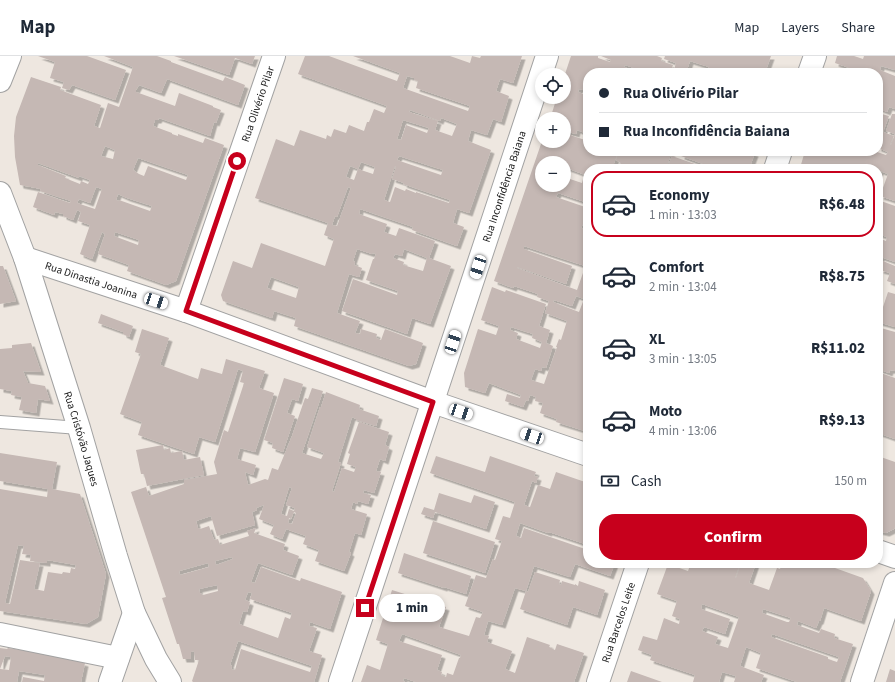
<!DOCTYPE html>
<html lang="en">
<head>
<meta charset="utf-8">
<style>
  body { margin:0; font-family:"Source Sans 3",sans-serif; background:#f2f2f3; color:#1f2937; height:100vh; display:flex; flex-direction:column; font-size:15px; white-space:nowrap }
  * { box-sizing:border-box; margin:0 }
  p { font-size:13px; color:#747a83 }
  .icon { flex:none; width:22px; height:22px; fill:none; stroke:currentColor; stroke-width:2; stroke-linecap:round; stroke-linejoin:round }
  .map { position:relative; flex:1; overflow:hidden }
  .sheet { position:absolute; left:583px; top:108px; width:300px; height:404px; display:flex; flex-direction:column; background:#fff; border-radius:16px; box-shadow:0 2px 6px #0003 }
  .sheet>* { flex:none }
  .hud { position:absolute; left:583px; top:12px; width:300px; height:88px; border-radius:16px; box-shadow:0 2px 6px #0003; display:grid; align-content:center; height:88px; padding:0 16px; background:#fff }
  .controls { position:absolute; left:535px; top:12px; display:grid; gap:8px }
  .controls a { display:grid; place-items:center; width:36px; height:36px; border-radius:50%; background:#fff; box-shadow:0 2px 6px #0003; font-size:20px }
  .end { position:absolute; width:18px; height:18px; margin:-9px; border:5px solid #c7001c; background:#fff; box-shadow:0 0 0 2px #fff }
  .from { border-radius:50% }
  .bubble { position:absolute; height:28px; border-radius:14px; background:#fff; box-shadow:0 2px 6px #0003; font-size:13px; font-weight:800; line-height:28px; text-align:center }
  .car { position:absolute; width:12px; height:24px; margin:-12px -6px; border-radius:5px; box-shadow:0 0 3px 1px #0007; background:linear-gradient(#fff 24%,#345 0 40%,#fff 0 76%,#345 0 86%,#fff 0) }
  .hud b { display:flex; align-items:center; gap:14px; height:38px; font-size:15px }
  .hud b+b { border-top:1px solid #e0e1e3 }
  .hud i { width:10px; height:10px; background:#1f2937 }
  ul { padding:7px 0 0; list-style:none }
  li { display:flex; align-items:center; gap:12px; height:66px; margin:0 8px 6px; padding:0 8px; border:2px solid transparent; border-radius:16px }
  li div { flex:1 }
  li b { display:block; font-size:15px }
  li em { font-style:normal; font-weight:800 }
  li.current { border-color:#c7001c }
  li>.icon { width:36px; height:36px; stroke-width:1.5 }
  .pay { display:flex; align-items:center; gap:10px; height:44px; padding:0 16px; font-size:15px }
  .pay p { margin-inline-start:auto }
  .cta { display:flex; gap:8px; margin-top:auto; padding:8px 16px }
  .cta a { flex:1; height:46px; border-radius:16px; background:#c7001c; color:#fff; font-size:16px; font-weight:800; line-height:46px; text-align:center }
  header { display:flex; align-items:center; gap:24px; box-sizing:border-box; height:56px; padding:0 20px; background:#fff; border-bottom:1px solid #e0e1e3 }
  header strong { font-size:19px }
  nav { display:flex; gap:22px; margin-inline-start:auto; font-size:14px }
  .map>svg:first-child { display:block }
</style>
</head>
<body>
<header>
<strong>Map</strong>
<nav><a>Map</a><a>Layers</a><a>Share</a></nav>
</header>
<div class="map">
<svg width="895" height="626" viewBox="0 0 895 626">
  <defs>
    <filter id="shadow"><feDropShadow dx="3.5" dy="3.5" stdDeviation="0" flood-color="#0004"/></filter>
  </defs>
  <rect width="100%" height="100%" fill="#eee7e0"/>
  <g fill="#c5b8b4" fill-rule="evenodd" filter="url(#shadow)">
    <polygon points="38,0 87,0 126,14 115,44 72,29 69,34 62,32 64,26 50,22 55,6"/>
    <path d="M104 0H157L171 5V6L223 25 225 21 245 29 238 49 167 23 161 37 139 29 136 34V36L175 50 179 37 213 50V51L221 54 216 67 214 66 210 80 159 62 158 64H155L153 70 172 77V78L178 80V78L203 87 205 82 224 89 176 225 166 229 127 215 129 209 98 198 105 178 102 176 92 203 80 198 90 169 78 165 81 156 77 154 73 164 63 160V158L55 156 54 159 33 151 38 136 70 147 71 145 40 135 41 133 20 129 15 101 14 80 16 61 31 21 61 31 60 34 101 49 94 70 100 72 108 47 119 51 133 11ZM105 90 115 94 113 103 101 100ZM138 102 188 119 186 124 148 110 144 120 139 118 133 114ZM38 107 79 122V120L90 124 88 128 81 125 80 128 65 122 66 120 38 109ZM96 131 102 133 95 153 77 147 79 143 90 147ZM118 138 127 142 152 150 150 155 119 144V145L116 144ZM115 176 139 184 138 189 114 180Z"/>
    <polygon points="174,0 255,0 252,8 235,2 229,19"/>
    <path d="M305 0H329L397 25 400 17 353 0H450L470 7 472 0 480 2 481 0H522L513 27 500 23 496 35 509 40 501 66 493 63 487 79 471 74 468 85 491 94 469 157 457 153 453 167 464 171 457 190 412 174 413 171 360 153 359 158 387 168 384 176 396 180 399 172 435 185 429 202 451 210 430 268 412 262 407 278 342 255 353 223 397 239 398 235 366 224 373 203H374L376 198 372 197V198L357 193 353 205 355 206 354 209 362 212 359 221 349 218 337 257 360 265 355 277 360 278 361 273 377 278 376 282 381 284 385 273 423 287 416 308 409 310 294 270 296 262 274 255 272 262 223 245 221 239 233 205 252 212 261 187 325 210 334 183 324 179 328 167 255 142 276 83 294 90 300 74 326 83 327 79 331 81 334 73 346 77 349 69 364 75 367 66H369L374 53 384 57 387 50 298 18ZM407 20 414 22V24L418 25 416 32 470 50 468 55 403 32ZM410 54 440 65 441 62 457 68 452 80 435 74 438 65 409 56ZM403 64 429 72 427 77 406 69 401 84 397 83ZM399 100 443 114 441 119 397 104ZM361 106 375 111 373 118 358 113ZM350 110 358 113 354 124 346 121ZM395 110 396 111 392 123 404 127 403 128 450 144 449 147 416 136V137L406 133 405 135 395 131 390 146 384 144ZM348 131 351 132 337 170 332 169 335 160 337 161ZM404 193 427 202 423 215 403 209 404 206 393 202 395 198 402 200ZM271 221 299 231 296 242 267 232Z"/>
    <path d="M571 0H598V2L610 6 611 4 601 0H657L662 2 661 5 673 9 670 17H588V35L579 33 578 36 588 40V78L577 74 576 78 568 76 567 78 588 85V95H615L618 96 612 113H588V120L564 111V107H542V129H564V121L582 127 583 123 588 125V147L558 137 556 141 588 152V169L583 168 581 172 588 174V211L524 190V193L572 210 566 228 517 211V212L577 234 584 214 588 215V268L585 276 588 277V376L556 366 557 363 540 357 543 347 535 345 536 341 530 339 528 345 526 344 523 351 505 345 507 338 520 342 521 339 489 327 485 337 465 331 464 317 478 273 496 279 499 270 481 264 492 231 505 236 506 234 546 248 539 270 550 274 546 287 553 290 546 312 542 311 541 315 535 313 531 324 544 328 557 291H556L559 283 561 284 567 265 545 257 549 245 537 241 538 238 514 230 513 232 494 225 542 85H564V63H550L557 41H564V21ZM625 9 640 14 639 16 624 11ZM576 240 584 243 579 256 553 246 554 244 572 250ZM511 271 533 278 532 282 542 286 540 292 516 283 518 277 510 274Z"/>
    <polygon points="665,0 771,0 766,14 774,17 706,17 709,11 690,5 686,17 673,17 676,7 664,3"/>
    <polygon points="837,0 854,0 863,3 864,0 895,0 895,14 881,10 880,14 895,20 895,53 889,51 887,56 878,52 878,17 854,17 855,14 835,7"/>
    <polygon points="878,57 889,60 883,76 894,80 890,88 891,89 895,78 886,75 892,58 895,58 895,145 880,140 888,118 880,115 878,121 878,113 804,113 800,112 805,95 860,95 872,99 874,95 886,99 888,96 878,92"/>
    <polygon points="619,95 624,95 634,99 636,95 672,95 667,110 668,110 672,100 695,108 695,109 705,113 619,113 621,107 616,104"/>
    <polygon points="678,95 748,95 755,97 749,113 706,113 707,110 706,110 706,109 681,100 682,97"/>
    <polygon points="878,144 895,150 895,206 881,201 880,204 878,204 878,182 886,185 887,181 878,178"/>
    <polygon points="883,205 895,210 895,228 887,225 890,217 880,214"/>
    <polygon points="0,210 3,210 16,245 0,248"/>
    <polygon points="888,236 895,238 895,271 878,266"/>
    <polygon points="101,258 133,270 129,281 123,278 123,276 98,267"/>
    <polygon points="881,272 895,276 895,315 890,314 889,317 878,313 878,281"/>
    <path d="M142 273 169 282 160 309 198 323 201 312 222 318 226 303 265 315 259 332 274 337 255 396 240 392 237 403 256 409 253 419 245 416 248 429 265 423 268 424 272 412 278 414 292 380 305 342 308 343 312 332 323 335 302 397 321 403 324 397 307 391 320 351H321L326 336 360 349 359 353 379 360 376 370 356 364V363L352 361 338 406 341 407 332 435 334 436 342 412 354 416 356 411 347 408 350 398 348 397 359 366 389 376 385 389 389 391 385 405 380 403 376 415 381 416 374 437 364 434 363 437 371 439 368 448 358 445 357 448 353 446 351 453 367 458 361 479 355 477 349 496 351 497 344 515 315 505 319 494 303 488 306 480 286 473 282 483 270 478 274 469 259 463 264 449 256 452 257 454 252 456 255 469 217 480 211 460 196 465 198 472 200 473 209 470 214 484 218 483 220 489 249 480 247 475 256 472 254 477 285 488 283 494 299 500 292 519 258 507 251 526 255 527 261 511 300 525 301 522 342 536 330 573 310 566 309 570 317 572 309 595 322 599 314 626H193L192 625 199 604H195L194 595 191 596V603H183L179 588H177L162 542 166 541 131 436 146 431 149 440 184 428V424L217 418 214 406 224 374 228 376 244 327 240 326 243 315 238 313 215 386 199 381 194 398 138 379 142 366 120 358 141 298 135 296ZM289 431 292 432 286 449 295 452 294 455 289 453 287 460 281 458ZM294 456 296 457 292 468 288 467 289 462 291 463ZM232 501 233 503 216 509 215 505ZM208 507 209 511 180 519 179 515ZM217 529 218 535 203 539 200 537 199 533ZM248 536 252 537 250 543 292 557 290 563 285 561 278 582 239 568 243 555 247 556 250 546 245 544ZM238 585 312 610 310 616 241 593 235 614 231 613 232 610 230 609Z"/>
    <polygon points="31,287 41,316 23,315 28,327 45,330 50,345 38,343 36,357 19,354 22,341 11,339 12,335 0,333 0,293 12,292 12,289"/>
    <polygon points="878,316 895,322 895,383 878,377 878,357 880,357 881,354 878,353"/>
    <polygon points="284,322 303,328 298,345 292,343 287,357 295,360 283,396 272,392 273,387 264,384"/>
    <polygon points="163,389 164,394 170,392 171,397 182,395 184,404 200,401 204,419 147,430 144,418 141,418 136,394"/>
    <path d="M0 397 57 406 52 433 80 438 106 518 98 561 86 568 0 555V433L47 441 48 433 0 425ZM18 489 24 490 22 498 31 499 30 505 47 507V504L76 509 75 513 71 512 70 517 63 516 62 518 48 516 44 535 34 533 40 507 20 504 10 548 5 547Z"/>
    <path d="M436 400 485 416 490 400 536 416 534 420 538 421 536 427 532 425 524 449 530 451 538 429 550 433 556 416 588 427V489L549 476 548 477 520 467 516 480 521 482 524 472 588 494V507H615L610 520 575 508 570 521 534 510 526 535 515 532 502 569 488 565 484 579 489 580 487 586 512 595 505 613 515 617 527 581 550 589 549 591 555 594 557 588 584 597 574 626H416L404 622 403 625 405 626H361L367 609 380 614 388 588 376 584 392 534 446 551 439 571 469 580 476 561 480 562 483 556 465 550 476 519 486 522 493 503 495 504 502 485 495 483 503 460 510 462 515 446 430 417ZM402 578 461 599 460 602H459L453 619 447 617 446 621 441 619 442 616 437 614 442 599 399 585Z"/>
    <polygon points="878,400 895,406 895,471 894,473 886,477 878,475"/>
    <polygon points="439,437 471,447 474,439 495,446 486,473 435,456 433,462 421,458 424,451 434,454"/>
    <polygon points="433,465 495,486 485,517 423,497"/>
    <polygon points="404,497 471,520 466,538 444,531 444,532 398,517"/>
    <path d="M691 507H702L701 510 706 512 707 507H740L735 522H736L741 507H756L749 527 769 534 777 512 780 513 782 507H821L863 522 871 535 861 565 824 552 820 565H819L816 572 798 565 797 569 819 577 821 573 835 578 834 582 853 588 840 626H797L756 612 761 597 746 591 740 610 764 619 761 626H734L736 620 722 616 719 626H693L695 619 650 604 652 599 638 594 643 580 657 584 664 562 679 568 680 563 672 560 677 545 657 538 668 508 688 515ZM702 548 739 561 728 592 715 588 718 581 702 575 704 571 725 578 730 563 701 553ZM763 553 791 562 789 566H787L762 557ZM772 578 839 601 837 606 828 603V601L771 581Z"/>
    <polygon points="535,516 560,524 559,528 561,529 562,525 575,529 575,528 578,530 579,525 605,534 597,559 573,551 567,569 520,553 526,535 528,536"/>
    <path d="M0 592 7 593 8 592 75 602 77 605 85 607 81 626H22L23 621 44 625 45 619 19 615 17 626H0ZM5 600 11 601 9 614 0 613Z"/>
    <polygon points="890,613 895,615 895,626 886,626"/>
    <polygon points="631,615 662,626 627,626"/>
  </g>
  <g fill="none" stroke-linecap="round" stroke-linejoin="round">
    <g stroke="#a2a2a2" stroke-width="14">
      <polyline id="service" points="0,366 79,372"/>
    </g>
    <g stroke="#a2a2a2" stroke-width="24">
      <g id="minor">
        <polyline points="809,17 815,0"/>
        <polyline points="0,25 10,0"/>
        <polyline points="775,113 781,95"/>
        <path id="s1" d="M0 137 25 202 79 372 116 500 134 557 156 603 170 626"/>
        <path id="s2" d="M25 202 186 255 433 346 588 399"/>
        <path id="s3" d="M186 255 274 0"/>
        <polyline points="878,495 895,501"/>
        <polyline points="0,578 118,602"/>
        <polyline points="110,626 134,557"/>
        <path id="s4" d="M340 626 547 0"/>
        <path id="s5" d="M598 626 638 507"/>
        <polyline points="862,626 895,527"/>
      </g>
    </g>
    <use href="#service" stroke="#fff" stroke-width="12"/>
    <use href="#minor" stroke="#fff" stroke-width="22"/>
  </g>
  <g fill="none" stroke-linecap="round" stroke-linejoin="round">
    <polyline stroke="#c7001c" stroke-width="5" points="237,105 186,255 433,346 365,552"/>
  </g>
  <g text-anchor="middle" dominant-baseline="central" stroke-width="3.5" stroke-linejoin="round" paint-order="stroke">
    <g font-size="11" fill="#1b1b1b" stroke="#fff">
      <text stroke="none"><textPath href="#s3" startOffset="219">Rua Olivério Pilar</textPath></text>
      <text stroke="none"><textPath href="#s4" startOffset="522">Rua Inconfidência Baiana</textPath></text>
      <text stroke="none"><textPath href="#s2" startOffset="70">Rua Dinastia Joanina</textPath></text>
      <text stroke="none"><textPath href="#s1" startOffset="259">Rua Cristóvão Jaques</textPath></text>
      <text stroke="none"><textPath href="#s5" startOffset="63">Rua Barcelos Leite</textPath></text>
    </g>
  </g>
</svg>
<div class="controls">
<a><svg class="icon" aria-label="locate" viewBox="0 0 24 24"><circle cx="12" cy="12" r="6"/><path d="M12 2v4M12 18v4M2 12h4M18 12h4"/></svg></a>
<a>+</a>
<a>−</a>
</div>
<i class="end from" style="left:237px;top:105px"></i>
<i class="end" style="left:365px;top:552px"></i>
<div class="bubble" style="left:379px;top:538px;width:66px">1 min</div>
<i class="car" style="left:478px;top:211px;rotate:198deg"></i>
<i class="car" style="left:156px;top:245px;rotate:108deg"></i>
<i class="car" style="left:453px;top:286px;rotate:18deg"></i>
<i class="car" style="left:461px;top:356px;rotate:109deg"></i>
<i class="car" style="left:532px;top:380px;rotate:289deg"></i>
<div class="hud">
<b><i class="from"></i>Rua Olivério Pilar</b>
<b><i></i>Rua Inconfidência Baiana</b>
</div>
<section class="sheet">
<ul>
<li class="current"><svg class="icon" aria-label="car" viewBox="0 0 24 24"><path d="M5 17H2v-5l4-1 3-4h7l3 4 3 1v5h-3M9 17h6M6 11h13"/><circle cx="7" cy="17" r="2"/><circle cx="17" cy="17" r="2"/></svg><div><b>Economy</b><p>1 min · 13:03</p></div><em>R$6.48</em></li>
<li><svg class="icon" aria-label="car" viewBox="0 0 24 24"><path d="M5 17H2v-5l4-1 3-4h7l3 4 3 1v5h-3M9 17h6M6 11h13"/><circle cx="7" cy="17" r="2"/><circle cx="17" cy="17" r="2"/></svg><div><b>Comfort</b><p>2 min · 13:04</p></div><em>R$8.75</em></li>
<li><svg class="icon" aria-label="car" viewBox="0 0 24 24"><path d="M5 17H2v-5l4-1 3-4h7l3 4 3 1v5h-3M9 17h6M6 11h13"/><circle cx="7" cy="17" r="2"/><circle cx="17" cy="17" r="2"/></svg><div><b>XL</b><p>3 min · 13:05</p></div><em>R$11.02</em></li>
<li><svg class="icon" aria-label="car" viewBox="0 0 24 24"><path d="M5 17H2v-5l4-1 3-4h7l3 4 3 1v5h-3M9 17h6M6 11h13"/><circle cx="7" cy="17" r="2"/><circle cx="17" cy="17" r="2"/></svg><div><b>Moto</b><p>4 min · 13:06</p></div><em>R$9.13</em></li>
</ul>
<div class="pay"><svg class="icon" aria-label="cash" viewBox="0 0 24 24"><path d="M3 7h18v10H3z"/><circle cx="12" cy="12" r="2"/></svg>Cash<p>150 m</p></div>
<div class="cta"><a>Confirm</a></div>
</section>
</div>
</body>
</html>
